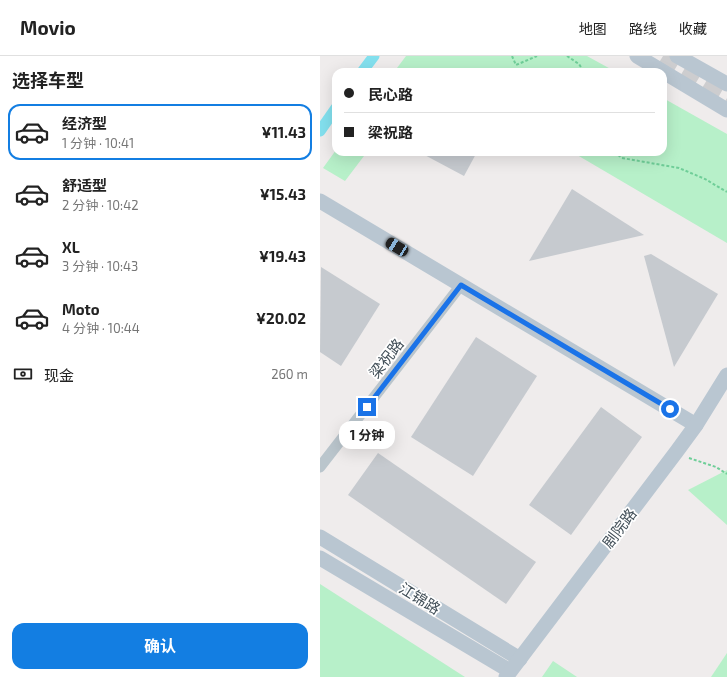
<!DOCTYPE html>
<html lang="zh">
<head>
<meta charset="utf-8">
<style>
  body { margin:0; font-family:"Exo 2","Noto Sans SC",sans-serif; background:#f2f2f2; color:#222; height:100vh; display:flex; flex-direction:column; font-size:15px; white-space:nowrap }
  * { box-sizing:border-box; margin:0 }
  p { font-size:13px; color:#767676 }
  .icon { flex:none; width:22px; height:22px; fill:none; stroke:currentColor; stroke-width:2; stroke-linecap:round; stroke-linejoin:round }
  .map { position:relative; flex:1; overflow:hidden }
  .panel { display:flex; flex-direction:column; background:#fff; width:320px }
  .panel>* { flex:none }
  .guide { position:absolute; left:12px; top:12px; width:335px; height:88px; border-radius:12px; box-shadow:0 4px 16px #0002; display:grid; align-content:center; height:88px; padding:0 12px; background:#fff }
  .end { position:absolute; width:18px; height:18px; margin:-9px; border:5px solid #1a73e8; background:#fff; box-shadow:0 0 0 2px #fff }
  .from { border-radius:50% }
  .bubble { position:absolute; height:28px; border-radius:12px; background:#fff; box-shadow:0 4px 16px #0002; font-size:13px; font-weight:700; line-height:28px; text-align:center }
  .car { position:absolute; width:12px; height:24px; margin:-12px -6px; border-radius:5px; box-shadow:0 0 3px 1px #0007; background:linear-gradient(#222 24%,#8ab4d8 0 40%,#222 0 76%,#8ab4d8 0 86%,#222 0) }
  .guide b { display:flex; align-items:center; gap:14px; height:38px; font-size:15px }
  .guide b+b { border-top:1px solid #e0e0e0 }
  .guide i { width:10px; height:10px; background:#222 }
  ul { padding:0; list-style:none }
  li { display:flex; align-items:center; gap:12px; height:56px; margin:0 8px 6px; padding:0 4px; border:2px solid transparent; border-radius:12px }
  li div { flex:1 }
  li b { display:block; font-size:15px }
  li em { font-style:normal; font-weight:700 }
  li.selected { border-color:#137ee2 }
  li>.icon { width:36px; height:36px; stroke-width:1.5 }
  h2 { padding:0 12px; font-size:18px; line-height:48px }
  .pay { display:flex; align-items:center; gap:10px; height:44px; padding:0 12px; font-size:15px }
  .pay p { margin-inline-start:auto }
  .action { display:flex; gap:8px; margin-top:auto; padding:8px 12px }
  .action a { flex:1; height:46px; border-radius:12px; background:#137ee2; color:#fff; font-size:16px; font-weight:700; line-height:46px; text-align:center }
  header { display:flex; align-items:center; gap:24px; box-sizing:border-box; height:56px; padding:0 20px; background:#fff; border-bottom:1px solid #e0e0e0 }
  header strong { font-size:19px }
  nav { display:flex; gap:22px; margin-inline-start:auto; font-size:14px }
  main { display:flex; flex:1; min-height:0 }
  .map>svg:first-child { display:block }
</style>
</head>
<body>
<header>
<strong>Movio</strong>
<nav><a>地图</a><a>路线</a><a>收藏</a></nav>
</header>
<main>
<section class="panel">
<h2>选择车型</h2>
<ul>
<li class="selected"><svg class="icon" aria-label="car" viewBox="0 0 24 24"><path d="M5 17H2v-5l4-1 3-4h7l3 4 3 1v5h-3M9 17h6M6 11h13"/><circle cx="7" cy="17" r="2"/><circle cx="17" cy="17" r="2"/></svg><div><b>经济型</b><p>1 分钟 · 10:41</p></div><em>¥11.43</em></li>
<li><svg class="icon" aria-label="car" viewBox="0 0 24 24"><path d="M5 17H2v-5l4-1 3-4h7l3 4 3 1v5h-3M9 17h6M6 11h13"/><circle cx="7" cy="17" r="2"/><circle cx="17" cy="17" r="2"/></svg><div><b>舒适型</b><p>2 分钟 · 10:42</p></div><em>¥15.43</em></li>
<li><svg class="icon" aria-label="car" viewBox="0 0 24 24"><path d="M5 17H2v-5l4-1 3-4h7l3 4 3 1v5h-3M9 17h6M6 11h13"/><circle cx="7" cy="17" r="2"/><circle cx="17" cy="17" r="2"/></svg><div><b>XL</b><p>3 分钟 · 10:43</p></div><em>¥19.43</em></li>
<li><svg class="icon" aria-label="car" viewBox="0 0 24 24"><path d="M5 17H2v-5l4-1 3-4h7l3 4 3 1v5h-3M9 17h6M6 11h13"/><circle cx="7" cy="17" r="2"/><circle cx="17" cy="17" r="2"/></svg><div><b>Moto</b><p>4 分钟 · 10:44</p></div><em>¥20.02</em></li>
</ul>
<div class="pay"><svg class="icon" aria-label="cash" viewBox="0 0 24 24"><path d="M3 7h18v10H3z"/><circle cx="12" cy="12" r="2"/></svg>现金<p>260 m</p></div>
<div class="action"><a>确认</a></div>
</section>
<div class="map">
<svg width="407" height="621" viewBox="0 0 407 621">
  <rect width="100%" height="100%" fill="#efecec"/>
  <g fill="#b7f0c9">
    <polygon points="86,0 267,0 296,16 116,16 111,13 108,16 74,16"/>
    <polygon points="343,42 407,78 407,187 252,96 343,96"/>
    <polygon points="16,94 16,96 47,96 25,125 3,112"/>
    <polygon points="407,414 407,469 368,434"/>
    <polygon points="0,528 145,621 0,621"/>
    <polygon points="407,597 407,621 391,621"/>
    <polygon points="233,605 257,621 222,621"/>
  </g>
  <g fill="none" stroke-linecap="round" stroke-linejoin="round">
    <g stroke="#83e0ee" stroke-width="11">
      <polyline points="42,16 54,0"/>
      <polyline points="0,75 16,52"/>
    </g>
  </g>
  <g fill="#c6cacf">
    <polygon points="99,96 157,96 144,120"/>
    <polygon points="252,133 324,179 209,205"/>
    <polygon points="331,198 398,238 354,311 324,200"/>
    <polygon points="1,211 60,248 21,310 0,296"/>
    <polygon points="156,281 217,320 153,420 91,381"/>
    <polygon points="281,351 322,381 251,479 209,449"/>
    <polygon points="58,397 216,506 186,548 28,439"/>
  </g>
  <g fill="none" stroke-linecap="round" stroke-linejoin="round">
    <g stroke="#cdcdcf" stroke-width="17" stroke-dasharray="17 8" stroke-linecap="butt">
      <polyline points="343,0 398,33"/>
      <polyline points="384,32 407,45"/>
    </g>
    <g stroke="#6fce98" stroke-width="2" stroke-dasharray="3 2" stroke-linecap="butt">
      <polyline points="192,0 196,9 217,0"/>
      <polyline points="247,0 259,8 264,16"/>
      <polyline points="294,96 302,102 359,112 385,123 407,136"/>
      <polyline points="369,402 396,411 407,418"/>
    </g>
    <polyline stroke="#bac5cc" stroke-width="11" points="0,411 141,229"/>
    <g stroke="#b9c6d1" stroke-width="15">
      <polyline points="317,0 407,54"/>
      <polyline points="357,0 407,28"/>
      <polyline points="0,145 376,369"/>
      <polyline points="0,481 200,603"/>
      <polyline points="0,502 190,615"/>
      <polyline points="186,621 357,395 376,369 407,319"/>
    </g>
  </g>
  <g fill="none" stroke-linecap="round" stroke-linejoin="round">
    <polyline stroke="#1a73e8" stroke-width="5" points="47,351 141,229 350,353"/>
  </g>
  <g text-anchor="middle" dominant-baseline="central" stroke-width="3.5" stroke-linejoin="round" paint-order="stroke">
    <g font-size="15" fill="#44515a" stroke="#fff">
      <text transform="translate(66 302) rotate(-52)">梁祝路</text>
      <text transform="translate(299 472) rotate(-53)">剧院路</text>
      <text transform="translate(100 542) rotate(32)">江锦路</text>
    </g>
  </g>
</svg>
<i class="end from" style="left:350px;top:353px"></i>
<i class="end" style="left:47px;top:351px"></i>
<div class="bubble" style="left:19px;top:365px;width:56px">1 分钟</div>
<i class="car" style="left:77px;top:191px;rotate:301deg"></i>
<div class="guide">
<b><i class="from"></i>民心路</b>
<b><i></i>梁祝路</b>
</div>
</div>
</main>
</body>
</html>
